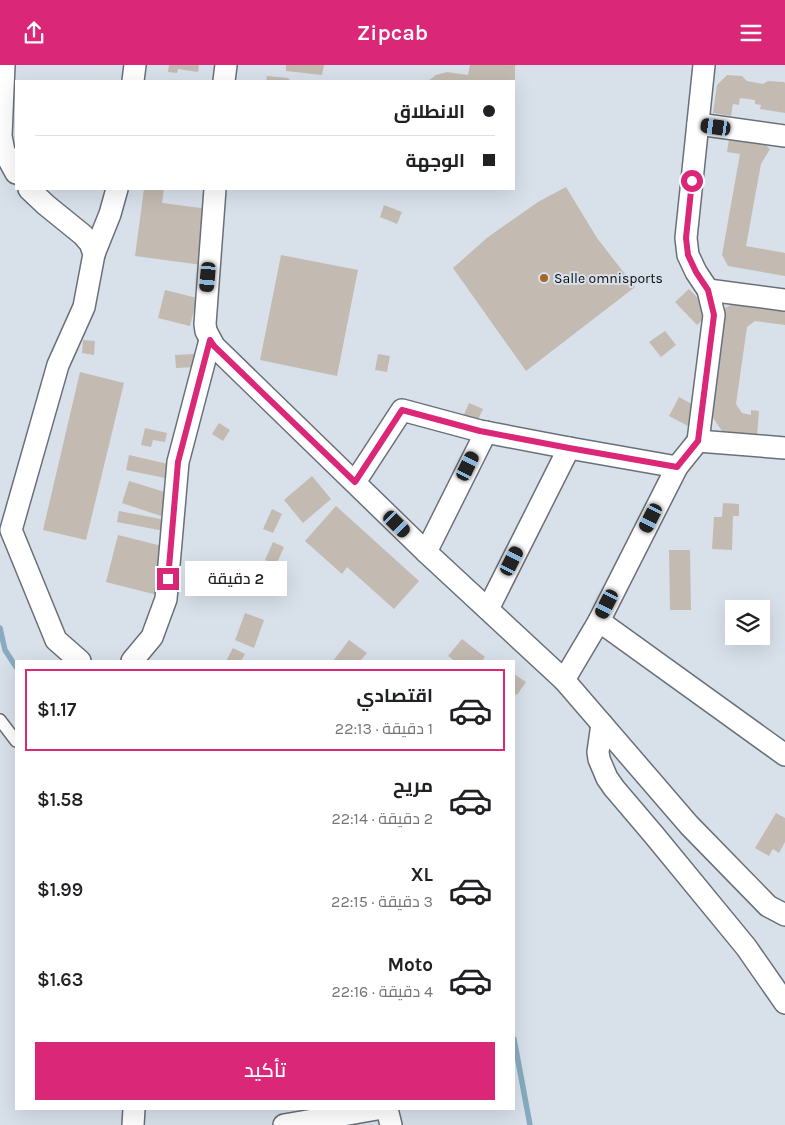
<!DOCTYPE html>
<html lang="ar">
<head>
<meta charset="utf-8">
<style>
  body { margin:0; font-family:Karla,Cairo,sans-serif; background:#f2f2f2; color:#202124; direction:rtl; height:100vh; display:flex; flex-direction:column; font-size:19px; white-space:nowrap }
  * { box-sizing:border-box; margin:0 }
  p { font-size:16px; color:#757577 }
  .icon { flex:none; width:28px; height:28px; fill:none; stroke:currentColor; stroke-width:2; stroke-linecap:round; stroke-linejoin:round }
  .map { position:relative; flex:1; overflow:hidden; direction:ltr }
  .sheet { position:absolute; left:15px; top:595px; width:500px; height:450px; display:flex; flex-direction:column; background:#fff; border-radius:0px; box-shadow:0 5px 20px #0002; direction:rtl }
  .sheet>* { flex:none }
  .banner { position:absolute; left:15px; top:15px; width:500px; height:110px; border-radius:0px; box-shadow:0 5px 20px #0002; direction:rtl; display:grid; align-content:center; height:110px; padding:0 20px; background:#fff }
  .buttons { position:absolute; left:725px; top:535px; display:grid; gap:10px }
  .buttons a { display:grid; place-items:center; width:45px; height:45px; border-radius:0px; background:#fff; box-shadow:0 5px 20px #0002; font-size:25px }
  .end { position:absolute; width:22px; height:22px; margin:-11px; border:6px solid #db2777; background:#fff; box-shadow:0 0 0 2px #fff }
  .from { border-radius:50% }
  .bubble { position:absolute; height:35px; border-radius:0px; background:#fff; box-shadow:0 5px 20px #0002; font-size:16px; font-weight:600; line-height:35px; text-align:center; direction:rtl }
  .car { position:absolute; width:15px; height:30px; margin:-15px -8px; border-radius:6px; box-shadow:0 0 4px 1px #0007; background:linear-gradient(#222 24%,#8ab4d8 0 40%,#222 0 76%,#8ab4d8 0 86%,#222 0) }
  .banner b { display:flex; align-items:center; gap:18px; height:48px; font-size:19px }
  .banner b+b { border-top:1px solid #e0e0e0 }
  .banner i { width:12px; height:12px; background:#202124 }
  ul { padding:9px 0 0; list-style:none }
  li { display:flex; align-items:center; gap:15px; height:82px; margin:0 10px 8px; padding:0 10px; border:2px solid transparent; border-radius:0px }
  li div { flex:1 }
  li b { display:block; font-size:19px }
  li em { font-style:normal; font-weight:600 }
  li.on { border-color:#db2777 }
  li>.icon { width:45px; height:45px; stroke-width:1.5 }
  .button { display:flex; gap:10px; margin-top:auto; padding:10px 20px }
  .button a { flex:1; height:58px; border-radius:0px; background:#db2777; color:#fff; font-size:20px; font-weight:600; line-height:58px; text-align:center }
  header { display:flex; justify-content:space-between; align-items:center; height:65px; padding:0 20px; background:#db2777; color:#fff; font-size:22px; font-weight:600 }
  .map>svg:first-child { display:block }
</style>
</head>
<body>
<header><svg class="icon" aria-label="menu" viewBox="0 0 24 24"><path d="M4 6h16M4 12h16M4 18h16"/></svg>Zipcab<svg class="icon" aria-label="share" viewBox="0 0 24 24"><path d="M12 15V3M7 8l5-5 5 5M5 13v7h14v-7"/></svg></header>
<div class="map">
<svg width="785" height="1060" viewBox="0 0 785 1060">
  <rect width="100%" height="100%" fill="#d8e0ea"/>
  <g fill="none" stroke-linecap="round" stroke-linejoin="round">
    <g stroke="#88abc1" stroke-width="5.5">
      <polyline points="0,563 5,585 16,602"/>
      <polyline points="514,974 530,1060"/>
    </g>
  </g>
  <g fill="#c3bbb1">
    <polygon points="169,0 199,0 198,7 178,4 177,8 168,7"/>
    <polygon points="286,0 324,0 322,10 286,6"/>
    <polygon points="470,0 517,0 515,1 515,16 428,16 436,10 447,7 468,10"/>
    <polygon points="727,10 742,11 747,16 763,19 768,16 784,17 785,18 785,48 760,44 761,40 755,39 755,35 740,33 739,40 733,39 731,51 713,48 717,20"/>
    <polygon points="267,11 288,13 291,16 266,16"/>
    <polygon points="730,68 759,74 770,84 761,99 746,181 785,188 785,211 728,201 722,190 740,89 727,87"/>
    <polygon points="566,122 597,173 635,222 526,306 453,203 488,172 538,137"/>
    <polygon points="144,124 164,124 162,138 209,144 202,200 135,191"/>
    <polygon points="384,140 402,147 397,159 380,152"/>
    <polygon points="281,190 358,205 337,311 260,295"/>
    <polygon points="689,224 711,247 697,260 675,237"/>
    <polygon points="165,225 197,233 190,261 158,253"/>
    <polygon points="743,234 785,241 785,260 755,256 747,262 736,339 742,348 751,350 751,345 759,346 757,371 722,366 711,350 725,243"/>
    <polygon points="665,266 676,280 661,292 649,277"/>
    <polygon points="83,275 95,276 94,290 82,288"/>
    <polygon points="194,289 195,302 176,303 175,290"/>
    <polygon points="378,289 390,291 387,307 375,305"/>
    <polygon points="80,307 124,318 86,475 43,465"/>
    <polygon points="679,332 699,343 690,362 669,351"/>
    <polygon points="469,338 483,344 475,361 462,354"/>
    <polygon points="219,358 230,365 223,376 212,369"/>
    <polygon points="145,363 167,368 165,377 153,375 151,382 141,380"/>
    <polygon points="129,390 168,399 165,413 126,405"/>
    <polygon points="312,411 331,434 303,458 284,435"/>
    <polygon points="129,416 168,428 161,451 122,438"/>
    <polygon points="723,438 739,439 739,451 733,451 732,485 712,484 714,452 722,452"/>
    <polygon points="336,441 419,516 394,544 347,502 342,509 305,476"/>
    <polygon points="272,444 282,449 273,468 263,464"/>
    <polygon points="119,446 166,455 164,466 117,457"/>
    <polygon points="118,470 170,483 157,530 106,517"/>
    <polygon points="273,477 284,482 276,500 265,495"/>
    <polygon points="669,485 690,485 691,545 670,545"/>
    <polygon points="245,548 264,555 254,583 235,575"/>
    <polygon points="462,574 485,592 482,596 455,596 448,591"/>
    <polygon points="349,575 367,588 360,596 333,596"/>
    <polygon points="233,583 245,589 241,596 226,596"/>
    <polygon points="514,609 526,617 517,630 514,628"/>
    <polygon points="776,748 785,753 785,777 779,788 773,784 769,791 755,783"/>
  </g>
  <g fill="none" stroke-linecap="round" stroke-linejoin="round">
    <g stroke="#697079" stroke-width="14">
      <polyline id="service" points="0,655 16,676"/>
    </g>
    <g stroke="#697079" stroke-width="24">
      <g id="minor">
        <polyline points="4,0 1,71 4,86 16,108"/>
        <polyline points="133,16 135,0"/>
        <polyline points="224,16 226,0"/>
        <polyline points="698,59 785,71"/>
        <polyline points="29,124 46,140 83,170 90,178 94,189 84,242 58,300 11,465 56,575 80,596"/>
        <polyline points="215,124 205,259 206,266 214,281 426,487 564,615 599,556 677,402 698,376 714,250 708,225 696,207 688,190 686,173 704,0"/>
        <polyline points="94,189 110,149 117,124"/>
        <polyline points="708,225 785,235"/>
        <polyline points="698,376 785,383"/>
        <polyline points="355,417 402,345 480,366 569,383 677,402"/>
        <polyline points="426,487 486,367"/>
        <polyline points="488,544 569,383"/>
        <polyline points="599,556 785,690"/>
        <polyline points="132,596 152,572 166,534 178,397 210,275"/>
        <polyline points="564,615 689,760 768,841 785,850"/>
        <polyline points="602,659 598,687 599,694 607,713 614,723 654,770 746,882 785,938"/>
        <polyline points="387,1044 391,1060"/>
        <polyline points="133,1060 134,1044"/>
        <polyline points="284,1060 377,1044"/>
      </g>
    </g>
    <use href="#service" stroke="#fff" stroke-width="11"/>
    <use href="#minor" stroke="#fff" stroke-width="21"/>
  </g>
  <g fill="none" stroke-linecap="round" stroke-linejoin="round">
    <polyline stroke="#db2777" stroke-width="6" points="168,514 178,397 210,275 214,281 355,417 402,345 480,366 569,383 677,402 698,376 714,250 708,225 696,207 688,190 686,173 692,116"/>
  </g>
  <circle fill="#a3662b" stroke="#d8e0ea" stroke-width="2" cx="544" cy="213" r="5"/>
  <g text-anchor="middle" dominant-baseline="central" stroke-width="4" stroke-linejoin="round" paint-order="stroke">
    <g font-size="14" fill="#0a0d10" stroke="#d8e0ea" text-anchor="start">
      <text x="554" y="213">Salle omnisports</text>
    </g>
  </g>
</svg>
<div class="buttons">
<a><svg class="icon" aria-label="layers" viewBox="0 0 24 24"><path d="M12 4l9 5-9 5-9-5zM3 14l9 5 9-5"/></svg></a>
</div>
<i class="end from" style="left:692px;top:116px"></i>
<i class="end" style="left:168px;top:514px"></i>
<div class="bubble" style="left:185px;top:496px;width:102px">2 دقيقة</div>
<i class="car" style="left:716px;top:62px;rotate:278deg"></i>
<i class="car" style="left:208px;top:212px;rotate:185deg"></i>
<i class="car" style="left:468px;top:401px;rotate:26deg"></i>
<i class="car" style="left:651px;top:453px;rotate:207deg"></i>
<i class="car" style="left:397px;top:459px;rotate:135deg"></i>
<i class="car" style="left:512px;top:496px;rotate:27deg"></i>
<i class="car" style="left:607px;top:539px;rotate:207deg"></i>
<div class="banner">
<b><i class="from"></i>الانطلاق</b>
<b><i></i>الوجهة</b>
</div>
<section class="sheet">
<ul>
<li class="on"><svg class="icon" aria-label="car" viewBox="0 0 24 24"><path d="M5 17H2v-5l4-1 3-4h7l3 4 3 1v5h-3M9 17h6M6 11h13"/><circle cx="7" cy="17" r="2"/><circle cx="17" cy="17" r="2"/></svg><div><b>اقتصادي</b><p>1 دقيقة · 22:13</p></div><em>$1.17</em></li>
<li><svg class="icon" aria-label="car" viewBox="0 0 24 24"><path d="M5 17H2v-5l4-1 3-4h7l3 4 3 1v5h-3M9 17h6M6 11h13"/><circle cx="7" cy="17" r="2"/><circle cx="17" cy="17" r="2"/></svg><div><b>مريح</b><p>2 دقيقة · 22:14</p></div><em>$1.58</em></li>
<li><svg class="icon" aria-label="car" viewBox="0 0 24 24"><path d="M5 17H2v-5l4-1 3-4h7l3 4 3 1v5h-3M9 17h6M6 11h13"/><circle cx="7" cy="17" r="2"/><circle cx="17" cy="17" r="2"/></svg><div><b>XL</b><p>3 دقيقة · 22:15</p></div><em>$1.99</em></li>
<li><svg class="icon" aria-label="car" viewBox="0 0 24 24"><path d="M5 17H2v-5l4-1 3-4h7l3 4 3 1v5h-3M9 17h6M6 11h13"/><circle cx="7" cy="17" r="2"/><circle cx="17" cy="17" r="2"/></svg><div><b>Moto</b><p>4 دقيقة · 22:16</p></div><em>$1.63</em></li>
</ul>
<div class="button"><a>تأكيد</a></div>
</section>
</div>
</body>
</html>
